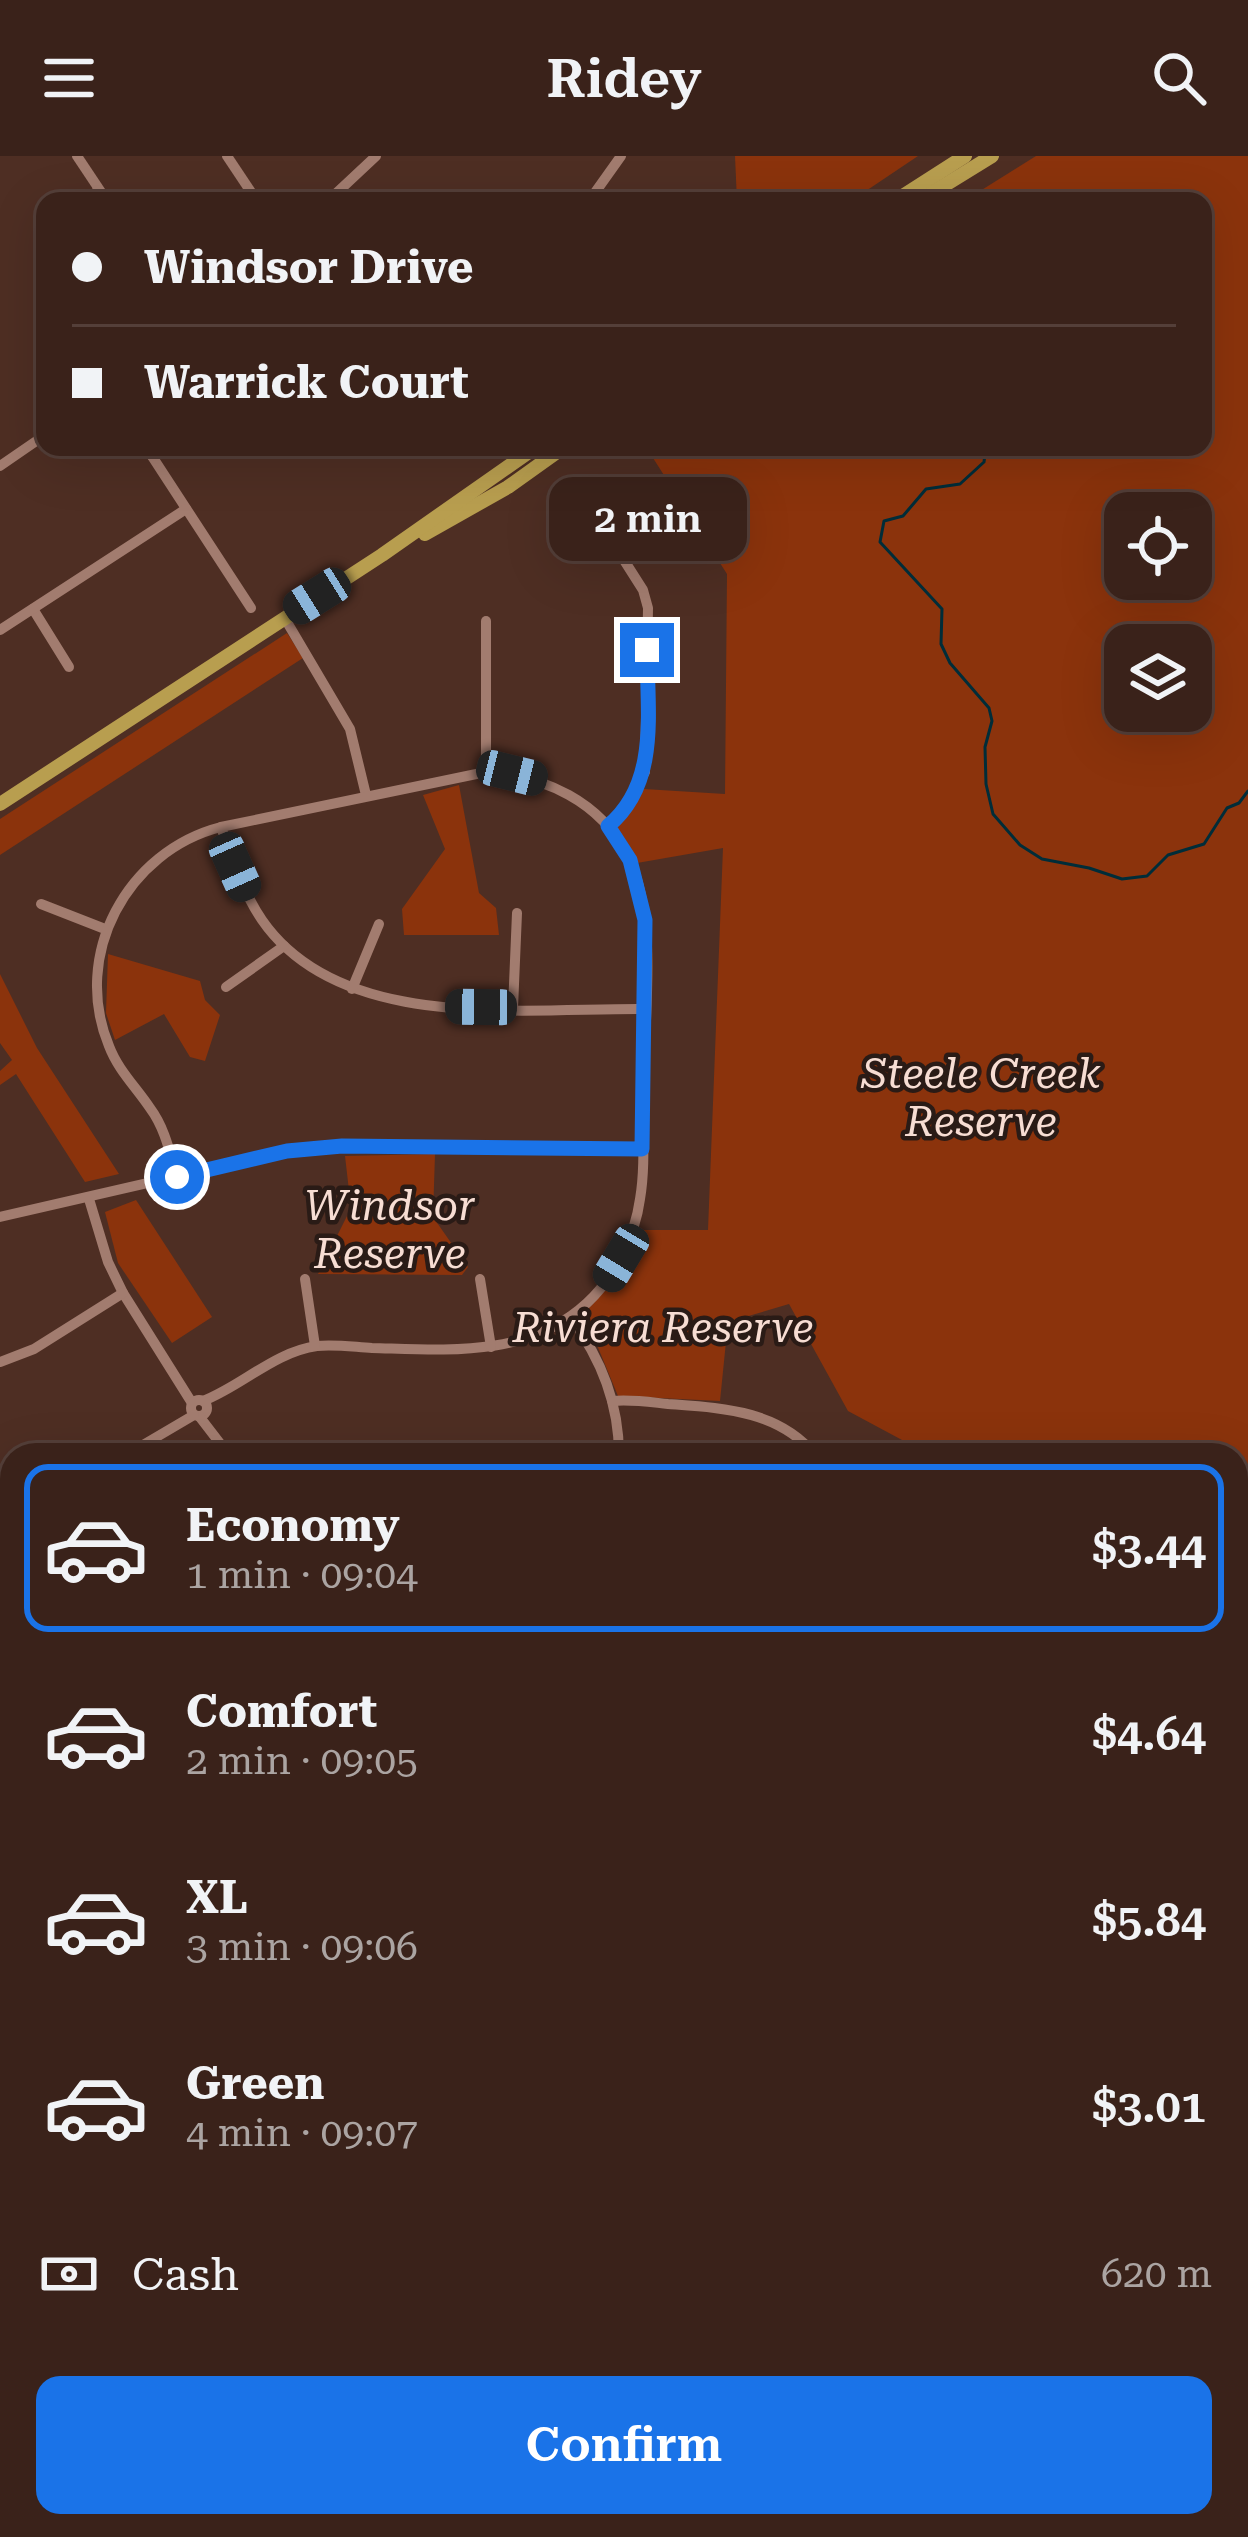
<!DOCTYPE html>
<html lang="en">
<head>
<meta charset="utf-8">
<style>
  body { margin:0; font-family:"Roboto Serif",serif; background:#412a23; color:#f1f3f6; height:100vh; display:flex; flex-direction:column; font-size:45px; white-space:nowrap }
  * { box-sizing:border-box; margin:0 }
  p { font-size:39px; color:#aba4a2 }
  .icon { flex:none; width:66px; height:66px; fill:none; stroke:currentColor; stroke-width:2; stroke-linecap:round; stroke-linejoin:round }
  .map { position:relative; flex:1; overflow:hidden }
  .panel { position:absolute; left:0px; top:1287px; width:1248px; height:1095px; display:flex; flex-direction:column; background:#3a221a; border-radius:36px 36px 0 0; box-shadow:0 12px 48px #0002,0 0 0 3px #543f39 }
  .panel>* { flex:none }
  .guide { position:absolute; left:36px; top:36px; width:1176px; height:264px; border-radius:24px; box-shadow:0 12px 48px #0002,0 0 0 3px #543f39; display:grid; align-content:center; height:264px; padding:0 36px; background:#3a221a }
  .controls { position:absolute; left:1104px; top:336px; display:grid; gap:24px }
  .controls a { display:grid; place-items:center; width:108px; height:108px; border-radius:24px; background:#3a221a; box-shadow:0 12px 48px #0002,0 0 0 3px #543f39; font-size:60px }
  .end { position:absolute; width:54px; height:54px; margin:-27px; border:15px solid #1a73e8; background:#fff; box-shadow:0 0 0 6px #fff }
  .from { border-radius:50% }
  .bubble { position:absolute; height:84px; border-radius:24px; background:#3a221a; box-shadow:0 12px 48px #0002,0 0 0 3px #543f39; font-size:39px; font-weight:600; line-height:84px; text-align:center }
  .car { position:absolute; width:36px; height:72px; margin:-36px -18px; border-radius:15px; box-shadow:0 0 9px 3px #0007; background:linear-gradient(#222 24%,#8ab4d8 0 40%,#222 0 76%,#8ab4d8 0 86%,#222 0) }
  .guide b { display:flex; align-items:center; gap:42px; height:114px; font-size:45px }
  .guide b+b { border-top:3px solid #543f39 }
  .guide i { width:30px; height:30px; background:#f1f3f6 }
  ul { padding:21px 0 0; list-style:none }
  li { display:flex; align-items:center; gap:36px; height:168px; margin:0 24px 18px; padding:0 12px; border:6px solid transparent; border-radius:24px }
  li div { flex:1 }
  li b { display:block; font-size:45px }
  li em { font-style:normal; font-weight:600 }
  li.current { border-color:#1a73e8 }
  li>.icon { width:108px; height:108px; stroke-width:1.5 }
  .pay { display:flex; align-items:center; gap:30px; height:132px; padding:0 36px; font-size:45px }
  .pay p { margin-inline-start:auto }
  .action { display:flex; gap:24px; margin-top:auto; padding:24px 36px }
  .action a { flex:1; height:138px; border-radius:24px; background:#1a73e8; color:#fff; font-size:48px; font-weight:600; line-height:138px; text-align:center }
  header { display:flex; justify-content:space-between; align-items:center; height:156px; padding:0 36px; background:#3a221a; font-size:54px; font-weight:600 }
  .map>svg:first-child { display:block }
</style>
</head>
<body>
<header><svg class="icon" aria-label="menu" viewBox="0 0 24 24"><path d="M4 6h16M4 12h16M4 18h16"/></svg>Ridey<svg class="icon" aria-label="search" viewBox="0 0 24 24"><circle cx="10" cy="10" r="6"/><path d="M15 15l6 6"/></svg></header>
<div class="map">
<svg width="1248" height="2381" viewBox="0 0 1248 2381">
  <rect width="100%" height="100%" fill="#4e2e23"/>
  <g fill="#8b330c" fill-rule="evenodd">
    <polygon points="735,0 918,0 851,45 737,45"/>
    <path d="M1036 0H1248V1781L1236 1799V1299H930L848 1255 789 1148 728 1166 720 1245 618 1240 597 1189 579 1163 613 1126 644 1074H708L723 692 637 707 616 674 644 633 725 638 727 418 646 291H1203V45H964ZM1125 357H1191V423H1125ZM1125 489H1191V555H1125Z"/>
    <polygon points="287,477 303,502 0,699 0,663"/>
    <polygon points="459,629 479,737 496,752 499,779 404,779 402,753 445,693 423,639"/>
    <polygon points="108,798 200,825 205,844 220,859 205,905 190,901 164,858 115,884 106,857"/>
    <polygon points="0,818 37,892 119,1018 85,1026 16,918 0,929 0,915 12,904 0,887"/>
    <polygon points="435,998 433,1061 468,1111 462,1119 318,1118 351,1052 345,1000"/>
    <polygon points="136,1044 212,1161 172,1187 118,1107 105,1056"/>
    <polygon points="1236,1959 1248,2005 1248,2381 1142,2381 1144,2370 1236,2370"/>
  </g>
  <polygon fill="#002d39" points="1248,1781 1248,2005 1236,1959 1236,1799"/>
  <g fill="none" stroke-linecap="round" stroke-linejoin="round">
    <g stroke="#002d39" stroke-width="3">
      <polyline points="986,291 984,306 960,328 926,333 903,360 884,365 880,386 942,453 941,488 950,507 989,552 992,565 985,591 986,628 993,658 1020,689 1042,703 1089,712 1122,723 1147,720 1168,699 1204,688 1227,652 1239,647 1248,635"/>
      <polyline points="1236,2136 1248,2131"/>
    </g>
    <g stroke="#a27c6f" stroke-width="10">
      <polyline points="77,0 107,45"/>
      <polyline points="227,0 257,45"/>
      <polyline points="83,45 99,34"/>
      <polyline points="328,45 376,0"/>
      <polyline points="589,45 621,0"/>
      <polyline points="43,71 45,70"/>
      <polyline points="146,291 251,452"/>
      <polyline points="152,300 170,291"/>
      <polyline points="0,310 45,279"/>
      <polyline points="33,453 69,511"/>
      <polyline points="284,461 350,573 366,639"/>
      <polyline points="486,465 486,616"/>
      <polyline points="0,474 186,353"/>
      <polyline points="607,670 624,655 645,616 648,452 643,434 622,401"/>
      <path d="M221 671C232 703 243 736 262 764 340 877 524 852 644 853"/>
      <polyline points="41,748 105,773"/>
      <polyline points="226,831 284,790"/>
      <polyline points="352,833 379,768"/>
      <polyline points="513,852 517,757"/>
      <path d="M177 1021C170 997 165 972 150 952 136 931 118 914 109 890 71 799 127 695 221 671L486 616C545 620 600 645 628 700 659 763 644 864 643 934 642 969 646 1008 640 1043 635 1080 615 1121 587 1147 528 1202 447 1194 372 1192 354 1191 334 1188 317 1190 274 1196 242 1230 203 1245"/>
      <polyline points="89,1043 108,1106 123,1137 192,1247"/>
      <polyline points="0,1061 287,995 342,990 642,993"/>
      <polyline points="305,1123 315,1190"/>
      <polyline points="480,1123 491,1191"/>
      <path d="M570 1161C601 1202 619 1247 619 1299"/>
      <polyline points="0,1206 34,1193 123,1137"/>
      <circle cx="199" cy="1252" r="8"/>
      <path d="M612 1245C631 1243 649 1246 668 1248 721 1252 779 1254 815 1299"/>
      <polyline points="199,1260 229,1299"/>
      <polyline points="126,1299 194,1259"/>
      <polyline points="0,1382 12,1374"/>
      <polyline points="0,1389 12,1408"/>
      <polyline points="0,1699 12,1707"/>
      <polyline points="0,1885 12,1877"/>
      <polyline points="0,2046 12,2038"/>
      <polyline points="0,2216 12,2208"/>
      <polyline points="788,2370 812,2381"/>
      <polyline points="29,2381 45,2370"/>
      <polyline points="498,2381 502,2370"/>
      <polyline points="766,2381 770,2370"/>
      <polyline points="778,2381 783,2370"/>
    </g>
    <g stroke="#b89e4f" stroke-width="14">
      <polyline points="895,45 965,0"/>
      <polyline points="919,45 992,0"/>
      <polyline points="425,378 508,331 564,291"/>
      <polyline points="0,648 382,399 536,291"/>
    </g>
  </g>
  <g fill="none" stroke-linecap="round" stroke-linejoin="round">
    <path stroke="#1a73e8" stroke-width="15" d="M177 1021 287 995 342 990 642 993 645 764 630 704 608 670C660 627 647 555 647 494"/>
  </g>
  <g text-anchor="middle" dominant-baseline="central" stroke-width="9" stroke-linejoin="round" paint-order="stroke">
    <g font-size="42" font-style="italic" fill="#f7ddd3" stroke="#2a1b16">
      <text x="981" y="917">Steele Creek<tspan x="981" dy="48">Reserve</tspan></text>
      <text x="390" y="1049">Windsor<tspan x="390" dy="48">Reserve</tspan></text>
      <text x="663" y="1171">Riviera Reserve</text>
    </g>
  </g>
</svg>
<div class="controls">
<a><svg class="icon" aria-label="locate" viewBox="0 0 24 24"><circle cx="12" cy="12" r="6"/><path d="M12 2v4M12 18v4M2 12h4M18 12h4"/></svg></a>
<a><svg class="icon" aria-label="layers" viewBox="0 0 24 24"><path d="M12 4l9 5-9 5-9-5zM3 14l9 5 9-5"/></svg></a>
</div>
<i class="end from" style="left:177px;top:1021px"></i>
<i class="end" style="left:647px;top:494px"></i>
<div class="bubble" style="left:549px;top:321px;width:198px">2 min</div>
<i class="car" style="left:317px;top:440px;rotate:238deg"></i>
<i class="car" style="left:512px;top:617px;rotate:104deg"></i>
<i class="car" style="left:235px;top:711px;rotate:156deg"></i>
<i class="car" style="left:481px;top:851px;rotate:271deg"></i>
<i class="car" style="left:621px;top:1102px;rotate:211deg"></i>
<div class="guide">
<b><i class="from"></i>Windsor Drive</b>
<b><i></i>Warrick Court</b>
</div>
<section class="panel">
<ul>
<li class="current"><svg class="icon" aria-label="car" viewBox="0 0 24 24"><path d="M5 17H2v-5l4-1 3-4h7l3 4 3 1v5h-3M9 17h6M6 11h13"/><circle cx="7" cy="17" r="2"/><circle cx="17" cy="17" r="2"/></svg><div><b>Economy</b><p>1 min · 09:04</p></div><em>$3.44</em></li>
<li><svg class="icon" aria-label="car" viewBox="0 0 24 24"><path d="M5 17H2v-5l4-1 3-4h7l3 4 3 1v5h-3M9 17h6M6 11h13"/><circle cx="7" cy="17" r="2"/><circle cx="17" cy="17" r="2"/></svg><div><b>Comfort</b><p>2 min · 09:05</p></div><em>$4.64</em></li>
<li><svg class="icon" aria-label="car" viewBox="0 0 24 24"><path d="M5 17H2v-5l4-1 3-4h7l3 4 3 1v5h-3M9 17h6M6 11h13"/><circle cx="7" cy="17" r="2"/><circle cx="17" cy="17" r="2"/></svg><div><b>XL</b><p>3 min · 09:06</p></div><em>$5.84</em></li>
<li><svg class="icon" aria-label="car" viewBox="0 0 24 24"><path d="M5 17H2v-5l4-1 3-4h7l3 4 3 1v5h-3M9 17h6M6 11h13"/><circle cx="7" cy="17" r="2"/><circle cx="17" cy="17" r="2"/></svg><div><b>Green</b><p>4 min · 09:07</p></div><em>$3.01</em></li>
</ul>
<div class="pay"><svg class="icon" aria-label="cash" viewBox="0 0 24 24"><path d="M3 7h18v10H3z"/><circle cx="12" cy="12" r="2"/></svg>Cash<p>620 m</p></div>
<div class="action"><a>Confirm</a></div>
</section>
</div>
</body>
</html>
